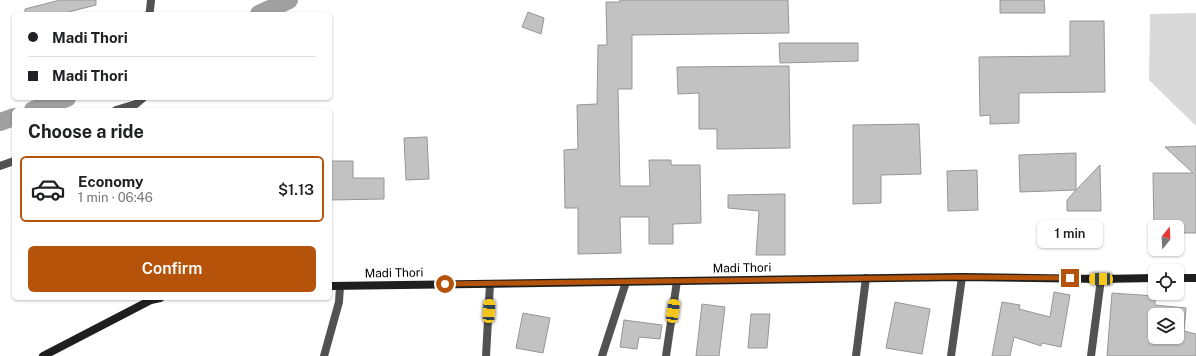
<!DOCTYPE html>
<html lang="en">
<head>
<meta charset="utf-8">
<style>
  body { margin:0; font-family:"Public Sans",sans-serif; background:#f2f2f2; color:#202124; height:100vh; display:flex; flex-direction:column; font-size:15px; white-space:nowrap }
  * { box-sizing:border-box; margin:0 }
  p { font-size:13px; color:#757577 }
  .icon { flex:none; width:22px; height:22px; fill:none; stroke:currentColor; stroke-width:2; stroke-linecap:round; stroke-linejoin:round }
  .map { position:relative; flex:1; overflow:hidden }
  .drawer { position:absolute; left:12px; top:108px; width:320px; height:192px; display:flex; flex-direction:column; background:#fff; border-radius:6px; box-shadow:0 1px 3px #0004 }
  .drawer>* { flex:none }
  .banner { position:absolute; left:12px; top:12px; width:320px; height:88px; border-radius:6px; box-shadow:0 1px 3px #0004; display:grid; align-content:center; height:88px; padding:0 16px; background:#fff }
  .needle { width:26px; rotate:18deg }
  .tools { position:absolute; left:1148px; top:220px; display:grid; gap:8px }
  .tools a { display:grid; place-items:center; width:36px; height:36px; border-radius:6px; background:#fff; box-shadow:0 1px 3px #0004; font-size:20px }
  .end { position:absolute; width:18px; height:18px; margin:-9px; border:5px solid #b45309; background:#fff; box-shadow:0 0 0 2px #fff }
  .from { border-radius:50% }
  .bubble { position:absolute; height:28px; border-radius:6px; background:#fff; box-shadow:0 1px 3px #0004; font-size:13px; font-weight:600; line-height:28px; text-align:center }
  .car { position:absolute; width:12px; height:24px; margin:-12px -6px; border-radius:5px; box-shadow:0 0 3px 1px #0007; background:linear-gradient(#f5c518 24%,#345 0 40%,#f5c518 0 76%,#345 0 86%,#f5c518 0) }
  .banner b { display:flex; align-items:center; gap:14px; height:38px; font-size:15px }
  .banner b+b { border-top:1px solid #e0e0e0 }
  .banner i { width:10px; height:10px; background:#202124 }
  ul { padding:0; list-style:none }
  li { display:flex; align-items:center; gap:12px; height:66px; margin:0 8px 6px; padding:0 8px; border:2px solid transparent; border-radius:6px }
  li div { flex:1 }
  li b { display:block; font-size:15px }
  li em { font-style:normal; font-weight:600 }
  li.current { border-color:#b45309 }
  li>.icon { width:36px; height:36px; stroke-width:1.5 }
  h2 { padding:0 16px; font-size:18px; line-height:48px }
  .primary-button { display:flex; gap:8px; margin-top:auto; padding:8px 16px }
  .primary-button a { flex:1; height:46px; border-radius:6px; background:#b45309; color:#fff; font-size:16px; font-weight:600; line-height:46px; text-align:center }
  .map>svg:first-child { display:block }
</style>
</head>
<body>
<div class="map">
<svg width="1196" height="356" viewBox="0 0 1196 356">
  <rect width="100%" height="100%" fill="#fff"/>
  <polygon fill="#d9d9d9" points="1196,13 1196,126 1149,80 1150,14"/>
  <g fill="none" stroke-linecap="round" stroke-linejoin="round">
    <g stroke="#a0a0a0" stroke-width="18">
      <polyline points="259,14 289,0"/>
      <polyline points="33,110 67,98"/>
      <polyline points="0,122 14,117"/>
    </g>
  </g>
  <g fill="#c2c2c2" stroke="#969696" fill-rule="evenodd">
    <polygon points="60,0 96,0 96,5 61,14 25,14 25,9"/>
    <polygon points="620,0 788,0 789,33 632,35 632,89 618,89 620,186 650,186 649,160 671,160 671,165 700,165 701,223 673,224 673,244 649,244 649,217 620,217 621,253 578,254 578,208 565,208 564,150 578,149 577,105 597,104 598,45 607,45 606,2 620,2"/>
    <polygon points="1000,0 1044,0 1045,13 1000,13"/>
    <polygon points="528,12 544,18 541,34 522,27"/>
    <polygon points="1070,21 1104,21 1105,92 1019,93 1019,123 990,124 990,115 980,116 979,57 1070,56"/>
    <polygon points="779,43 858,43 858,61 780,63"/>
    <polygon points="789,66 790,148 717,149 717,129 699,129 699,93 678,94 677,67"/>
    <polygon points="919,124 921,174 881,175 881,203 853,204 853,125"/>
    <polygon points="427,137 429,179 406,180 404,138"/>
    <polygon points="1196,146 1196,233 1177,233 1177,227 1155,227 1154,234 1153,173 1193,173 1165,147"/>
    <polygon points="1076,153 1076,190 1100,165 1101,211 1067,211 1067,200 1076,190 1020,192 1019,155"/>
    <polygon points="330,161 353,161 353,178 384,178 384,199 330,200"/>
    <polygon points="977,170 978,210 948,211 947,171"/>
    <polygon points="785,194 785,255 756,255 759,211 728,208 728,195"/>
    <polygon points="1054,292 1070,295 1061,347 1042,343 1041,346 1014,337 1010,356 992,356 1002,302 1020,305 1019,309 1050,317"/>
    <path d="M1112 293 1155 296V305L1186 308 1184 331 1196 334V356H1107ZM1155 315H1177V337H1155Z"/>
    <polygon points="895,302 930,309 922,354 886,348"/>
    <polygon points="702,304 725,307 719,356 696,356"/>
    <polygon points="523,313 550,318 543,353 516,348"/>
    <polygon points="751,314 770,314 767,348 748,348"/>
    <polygon points="624,320 662,325 660,339 639,337 637,349 620,347"/>
  </g>
  <g fill="none" stroke-linecap="round" stroke-linejoin="round">
    <g stroke="#525252" stroke-width="8">
      <polyline points="149,14 150,10 151,0"/>
      <polyline points="116,110 136,104 143,98"/>
      <polyline points="0,166 14,161"/>
      <polyline points="324,356 339,302 340,286"/>
      <polyline points="486,356 490,284"/>
      <polyline points="602,356 626,282"/>
      <polyline points="666,356 677,281"/>
      <polyline points="856,356 866,278"/>
      <polyline points="951,356 962,277"/>
      <polyline points="1091,356 1101,279"/>
    </g>
    <g stroke="#1f1f1f" stroke-width="8">
      <polyline points="1177,278 1196,278"/>
      <polyline points="330,286 962,277 1101,279 1155,278"/>
      <polyline points="43,356 151,300 160,298"/>
    </g>
  </g>
  <g fill="none" stroke-linecap="round" stroke-linejoin="round">
    <polyline stroke="#b45309" stroke-width="5" points="445,284 962,277 1070,278"/>
  </g>
  <g text-anchor="middle" dominant-baseline="central" stroke-width="4" stroke-linejoin="round" paint-order="stroke">
    <g font-size="12" fill="#000" stroke="#fff">
      <text transform="translate(742 268) rotate(-1)">Madi Thori</text>
      <text transform="translate(394 273) rotate(-1)">Madi Thori</text>
    </g>
  </g>
</svg>
<div class="tools">
<a><svg class="needle" viewBox="-14 -14 28 28"><path d="M0-13l5 13h-10z" fill="#e53935"/><path d="M0 13l5-13h-10z" fill="#757577"/></svg></a>
<a><svg class="icon" aria-label="locate" viewBox="0 0 24 24"><circle cx="12" cy="12" r="6"/><path d="M12 2v4M12 18v4M2 12h4M18 12h4"/></svg></a>
<a><svg class="icon" aria-label="layers" viewBox="0 0 24 24"><path d="M12 4l9 5-9 5-9-5zM3 14l9 5 9-5"/></svg></a>
</div>
<i class="end from" style="left:445px;top:284px"></i>
<i class="end" style="left:1070px;top:278px"></i>
<div class="bubble" style="left:1037px;top:220px;width:66px">1 min</div>
<i class="car" style="left:1101px;top:279px;rotate:271deg"></i>
<i class="car" style="left:489px;top:311px;rotate:3deg"></i>
<i class="car" style="left:673px;top:311px;rotate:8deg"></i>
<div class="banner">
<b><i class="from"></i>Madi Thori</b>
<b><i></i>Madi Thori</b>
</div>
<section class="drawer">
<h2>Choose a ride</h2>
<ul>
<li class="current"><svg class="icon" aria-label="car" viewBox="0 0 24 24"><path d="M5 17H2v-5l4-1 3-4h7l3 4 3 1v5h-3M9 17h6M6 11h13"/><circle cx="7" cy="17" r="2"/><circle cx="17" cy="17" r="2"/></svg><div><b>Economy</b><p>1 min · 06:46</p></div><em>$1.13</em></li>
</ul>
<div class="primary-button"><a>Confirm</a></div>
</section>
</div>
</body>
</html>
